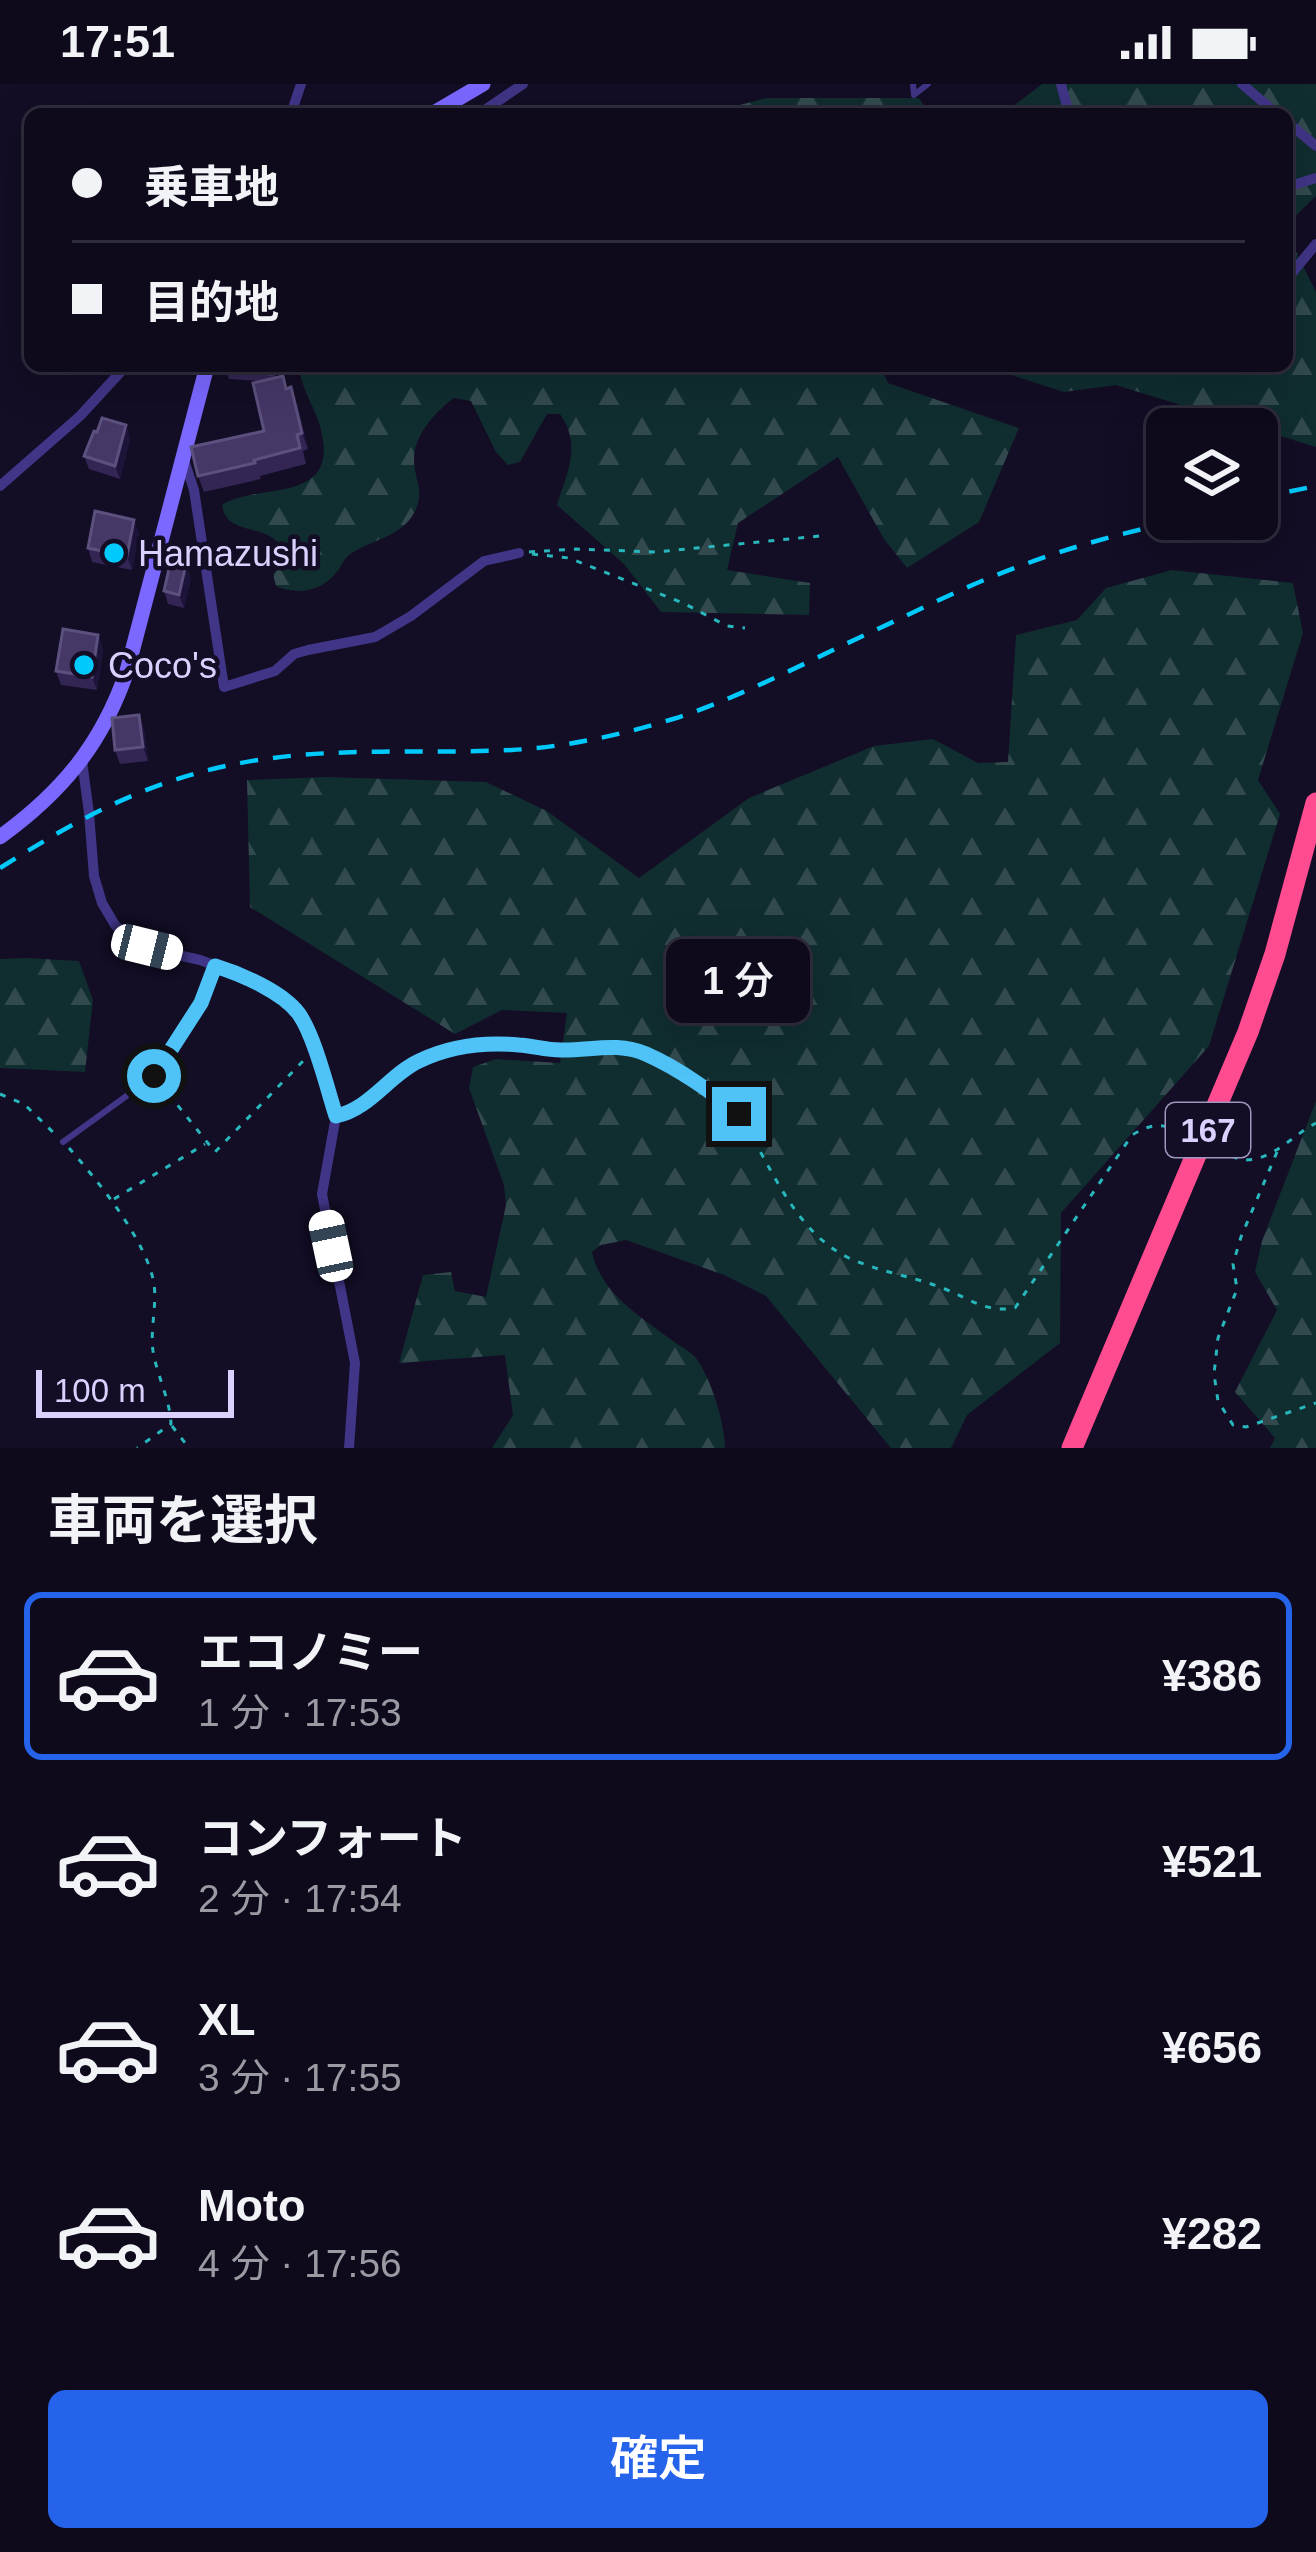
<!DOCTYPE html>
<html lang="ja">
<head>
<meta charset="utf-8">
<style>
  body { margin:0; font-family:Arial,"Noto Sans JP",sans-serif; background:#171325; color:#f1f3f6; height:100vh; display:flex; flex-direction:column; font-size:45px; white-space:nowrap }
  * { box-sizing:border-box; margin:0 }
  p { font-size:39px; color:#9b9aa3 }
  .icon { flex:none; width:66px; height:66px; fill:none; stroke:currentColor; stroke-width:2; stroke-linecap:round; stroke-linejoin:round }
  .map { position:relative; height:1364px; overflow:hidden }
  .panel { display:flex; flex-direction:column; background:#0e0a1c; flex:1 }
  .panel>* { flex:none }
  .banner { position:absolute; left:24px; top:24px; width:1269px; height:264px; border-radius:18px; box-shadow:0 12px 48px #0002,0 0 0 3px #2e2b3b; display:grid; align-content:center; height:264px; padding:0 48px; background:#0e0a1c }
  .buttons { position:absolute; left:1146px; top:324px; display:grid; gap:24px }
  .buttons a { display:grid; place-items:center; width:132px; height:132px; border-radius:18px; background:#0e0a1c; box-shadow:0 12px 48px #0002,0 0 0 3px #2e2b3b; font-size:60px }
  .scale { position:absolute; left:36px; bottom:30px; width:198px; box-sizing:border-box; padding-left:12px; border:6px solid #dad1ff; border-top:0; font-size:33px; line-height:42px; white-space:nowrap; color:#dad1ff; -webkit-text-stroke:9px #130d25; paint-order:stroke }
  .end { position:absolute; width:54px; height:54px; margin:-27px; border:15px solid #4fc3f7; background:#111; box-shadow:0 0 0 6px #111 }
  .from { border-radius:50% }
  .bubble { position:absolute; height:84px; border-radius:18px; background:#0e0a1c; box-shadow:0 12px 48px #0002,0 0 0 3px #2e2b3b; font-size:39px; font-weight:600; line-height:84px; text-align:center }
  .car { position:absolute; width:36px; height:72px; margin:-36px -18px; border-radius:15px; box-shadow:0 0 9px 3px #0007; background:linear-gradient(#fff 24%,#345 0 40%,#fff 0 76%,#345 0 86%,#fff 0) }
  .banner b { display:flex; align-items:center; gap:42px; height:114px; font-size:45px }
  .banner b+b { border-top:3px solid #2e2b3b }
  .banner i { width:30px; height:30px; background:#f1f3f6 }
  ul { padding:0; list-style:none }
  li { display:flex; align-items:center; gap:36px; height:168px; margin:0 24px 18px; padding:0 24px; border:6px solid transparent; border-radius:18px }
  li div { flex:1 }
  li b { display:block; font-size:45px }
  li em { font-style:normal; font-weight:600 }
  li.selected { border-color:#2563eb }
  li>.icon { width:108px; height:108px; stroke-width:1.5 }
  h2 { padding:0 48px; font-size:54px; line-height:144px }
  .primary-button { display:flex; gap:24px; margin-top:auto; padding:24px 48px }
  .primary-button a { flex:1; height:138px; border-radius:18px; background:#2563eb; color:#fff; font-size:48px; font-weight:600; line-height:138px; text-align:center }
  .status { display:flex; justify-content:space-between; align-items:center; height:84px; padding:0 60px; background:#0e0a1c; direction:ltr }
  .status svg { height:33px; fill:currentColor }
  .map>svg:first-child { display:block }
</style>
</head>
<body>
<div class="status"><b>17:51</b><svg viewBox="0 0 49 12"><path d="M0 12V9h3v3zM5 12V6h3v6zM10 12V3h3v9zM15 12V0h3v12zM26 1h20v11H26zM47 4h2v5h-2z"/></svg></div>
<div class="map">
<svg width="1316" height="1364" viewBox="0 0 1316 1364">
  <defs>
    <pattern id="forest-firs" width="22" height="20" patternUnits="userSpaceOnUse" patternTransform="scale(3)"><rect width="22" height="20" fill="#102d2f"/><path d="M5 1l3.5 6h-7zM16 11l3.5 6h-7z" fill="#324a4e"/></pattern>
  </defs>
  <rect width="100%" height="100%" fill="#130d25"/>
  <g fill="url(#forest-firs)">
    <polygon points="1042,0 1316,0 1316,112 1287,140 1287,30 1003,30"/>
    <polygon points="766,14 919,14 929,30 717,30 725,25"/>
    <polygon points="1287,150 1316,208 1316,363 1116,301 1064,308 984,282 1287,282"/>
    <path d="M299 282H880L888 299 1019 344 979 438 907 484 884 455 838 373 738 439 727 486 810 499 809 531 661 528 624 480 557 421C567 388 582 362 560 330H547L520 378 508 381 496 368 471 317 454 314C436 327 414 351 414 375 414 396 426 408 414 429 401 453 373 455 352 469 343 474 342 483 335 490 320 508 296 511 276 502L273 490 287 476C276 433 227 457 222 421 256 399 332 420 323 356 320 329 301 308 299 282Z"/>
    <path d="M1172 486 1293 499 1303 549 1258 696 1280 730 1209 962 1061 1129 1060 1259 967 1331 951 1364H891L766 1212 724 1191 626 1156 601 1161 592 1168C602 1211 640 1232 673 1257 680 1262 691 1268 696 1274 711 1294 725 1340 725 1364H492L513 1331 505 1271 399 1279 423 1191 451 1188 455 1207 486 1213 506 1121 504 1101 469 1004 473 983 496 975 560 979 567 929 502 926 455 950 250 823 247 696 326 693 486 698 547 727 639 794 749 714 874 662 933 655 978 679 1008 678 1016 551 1077 536 1106 504Z"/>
    <polygon points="27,874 79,877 93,916 85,988 0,984 0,875"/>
    <polygon points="1316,1017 1316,1364 1270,1364 1275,1354 1235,1308 1277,1226 1255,1188 1262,1157"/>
  </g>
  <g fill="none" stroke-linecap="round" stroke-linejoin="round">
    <g stroke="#28b7bc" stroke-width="3" stroke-dasharray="6 9" stroke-linecap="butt">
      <polyline points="529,468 576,465 656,468 820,452"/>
      <polyline points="532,470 569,474 683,519 727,542 745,544"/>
      <polyline points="159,998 215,1068 304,976"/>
      <polyline points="0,1010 24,1020 58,1053"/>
      <path d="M746 1042C773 1088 797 1148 847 1173 878 1188 913 1192 945 1205 970 1215 986 1229 1015 1224L1132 1051C1156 1037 1164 1040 1188 1051"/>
      <path d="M69 1064C98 1097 147 1157 154 1200 157 1222 150 1245 153 1267 157 1292 170 1315 171 1340L137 1364"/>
      <path d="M1218 1066C1226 1069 1238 1076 1246 1076 1273 1076 1294 1050 1316 1039"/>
      <polyline points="1277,1068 1241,1153 1233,1180 1237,1205 1218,1254 1214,1290 1218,1317 1233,1341 1246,1343 1316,1319"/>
      <polyline points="114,1115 205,1060"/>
      <polyline points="172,1342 189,1364"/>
    </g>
    <g stroke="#403586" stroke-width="6">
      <polyline points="913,0 914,11 928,0"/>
      <polyline points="63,1058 154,992 201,919 215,882"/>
    </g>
    <g stroke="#403586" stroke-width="10">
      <polyline points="1061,0 1069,30"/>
      <polyline points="1242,0 1277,30"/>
      <polyline points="291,30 301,0"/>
      <polyline points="479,30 523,0"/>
      <polyline points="1287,38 1316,62"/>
      <polyline points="1287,103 1316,94"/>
      <polyline points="1287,195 1316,160"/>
      <polyline points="184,376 194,406 224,603 275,587 294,570 308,566 375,553 411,532 484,477 519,469"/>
      <polyline points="0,402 80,332 126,282"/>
      <polyline points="82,677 89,729 94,792 102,819 115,841 130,855 147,864 200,876 242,891 291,922 302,935 336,1032 322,1110 355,1279 349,1364"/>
      <path d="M336 1032C370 1025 389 991 419 977 450 963 485 958 519 961 534 962 549 967 564 966 593 966 618 958 646 970 679 985 711 1007 739 1030"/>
    </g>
    <g stroke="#7a68ff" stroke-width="15">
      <polyline points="432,30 483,0"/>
      <path d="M0 753C62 708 102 660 127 587L207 282"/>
    </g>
    <polyline stroke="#ff4c90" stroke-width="21" points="1072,1364 1248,948 1275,870 1316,719"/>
    <g stroke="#00cafc" stroke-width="4.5" stroke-dasharray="18 15" stroke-linecap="butt">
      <polyline points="1257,414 1316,402"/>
      <path d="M0 784C86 730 156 692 258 676 342 663 428 670 512 666 566 663 621 651 673 635 739 614 802 580 865 551 917 527 969 500 1023 481 1076 461 1133 446 1189 435"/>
    </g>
  </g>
  <g fill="#332554">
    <polygon points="277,282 275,294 283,292 287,304 297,320 308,365 303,367 306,380 260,392 261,395 204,408 198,392 264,347 261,297 229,295 226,287"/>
    <polygon points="126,341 130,355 120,395 89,385 84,372 97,348"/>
    <polygon points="139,449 132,486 92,478 88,464"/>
    <polygon points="191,494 184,524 168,520 164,507"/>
    <polygon points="98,551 103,565 97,606 61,601 56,587"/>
    <polygon points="139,631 144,645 148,677 120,680 115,666"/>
  </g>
  <g fill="#1e1439">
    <polygon points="291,303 297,320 308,365 302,349"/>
    <polygon points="126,341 130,355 120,395 115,382"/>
    <polygon points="134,436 139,449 132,486 127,472"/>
    <polygon points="186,480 191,494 184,524 179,511"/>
    <polygon points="98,551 103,565 97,606 92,593"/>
    <polygon points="139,631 144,645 148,677 143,663"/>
  </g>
  <g fill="#453766" stroke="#5c507e" stroke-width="3">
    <polygon points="226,282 273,282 271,290 226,287"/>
    <polygon points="283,292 286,305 291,303 302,349 297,351 300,364 254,376 255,379 198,392 191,363 264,347 253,299"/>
    <polygon points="102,334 126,341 115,382 84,372 94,347 97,348"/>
    <polygon points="95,427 134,436 127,472 88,464"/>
    <polygon points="171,476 186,480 179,511 164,507"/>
    <polygon points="63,545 98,551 92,593 56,587"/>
    <polygon points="139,631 143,663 115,666 112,634"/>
  </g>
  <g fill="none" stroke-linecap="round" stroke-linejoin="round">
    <path stroke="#4fc3f7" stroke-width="15" d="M154 992 201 919 215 882C241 890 283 908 299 930 315 953 327 1004 336 1032 370 1025 389 991 419 977 450 962 486 958 519 961 534 962 549 967 564 966 593 966 618 958 646 970 680 985 711 1008 739 1030"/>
  </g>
  <g fill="#00cafc" stroke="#130d25" stroke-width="4.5">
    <circle cx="114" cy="469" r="12"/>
    <circle cx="84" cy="581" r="12"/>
  </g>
  <g text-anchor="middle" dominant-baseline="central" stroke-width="9" stroke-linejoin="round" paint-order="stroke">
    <rect fill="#130d25" stroke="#9e96be" stroke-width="3" x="1166" y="1019" width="84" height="54" rx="9"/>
    <g font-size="33" font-weight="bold" fill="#dad1ff">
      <text x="1208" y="1046">167</text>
    </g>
    <g font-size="36" fill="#dad1ff" stroke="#130d25" text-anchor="start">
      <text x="138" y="469">Hamazushi</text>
      <text x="108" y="581">Coco's</text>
    </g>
  </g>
</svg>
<div class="buttons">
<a><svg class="icon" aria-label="layers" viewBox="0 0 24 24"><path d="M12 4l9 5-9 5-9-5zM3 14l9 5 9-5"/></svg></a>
</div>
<div class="scale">100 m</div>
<i class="end from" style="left:154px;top:992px"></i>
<i class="end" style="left:739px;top:1030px"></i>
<div class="bubble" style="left:666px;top:855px;width:144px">1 分</div>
<i class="car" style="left:147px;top:863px;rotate:104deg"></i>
<i class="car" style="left:331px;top:1162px;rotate:348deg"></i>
<div class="banner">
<b><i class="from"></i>乗車地</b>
<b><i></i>目的地</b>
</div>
</div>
<section class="panel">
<h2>車両を選択</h2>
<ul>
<li class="selected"><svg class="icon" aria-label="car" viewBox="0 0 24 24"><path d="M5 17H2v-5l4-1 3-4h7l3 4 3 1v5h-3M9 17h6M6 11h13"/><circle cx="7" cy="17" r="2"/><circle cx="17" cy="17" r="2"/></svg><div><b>エコノミー</b><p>1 分 · 17:53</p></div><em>¥386</em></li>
<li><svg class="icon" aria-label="car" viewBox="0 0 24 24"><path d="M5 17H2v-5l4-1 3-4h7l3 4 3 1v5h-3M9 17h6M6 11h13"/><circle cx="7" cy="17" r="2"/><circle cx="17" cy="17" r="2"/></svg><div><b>コンフォート</b><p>2 分 · 17:54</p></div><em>¥521</em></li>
<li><svg class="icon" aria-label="car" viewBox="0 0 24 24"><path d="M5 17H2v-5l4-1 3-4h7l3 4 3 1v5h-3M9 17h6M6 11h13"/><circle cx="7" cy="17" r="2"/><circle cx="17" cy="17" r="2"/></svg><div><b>XL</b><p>3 分 · 17:55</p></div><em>¥656</em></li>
<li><svg class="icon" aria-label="car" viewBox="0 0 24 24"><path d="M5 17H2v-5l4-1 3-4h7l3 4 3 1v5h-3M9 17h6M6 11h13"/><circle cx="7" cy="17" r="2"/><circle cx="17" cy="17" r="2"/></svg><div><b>Moto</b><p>4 分 · 17:56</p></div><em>¥282</em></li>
</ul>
<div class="primary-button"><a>確定</a></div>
</section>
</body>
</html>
